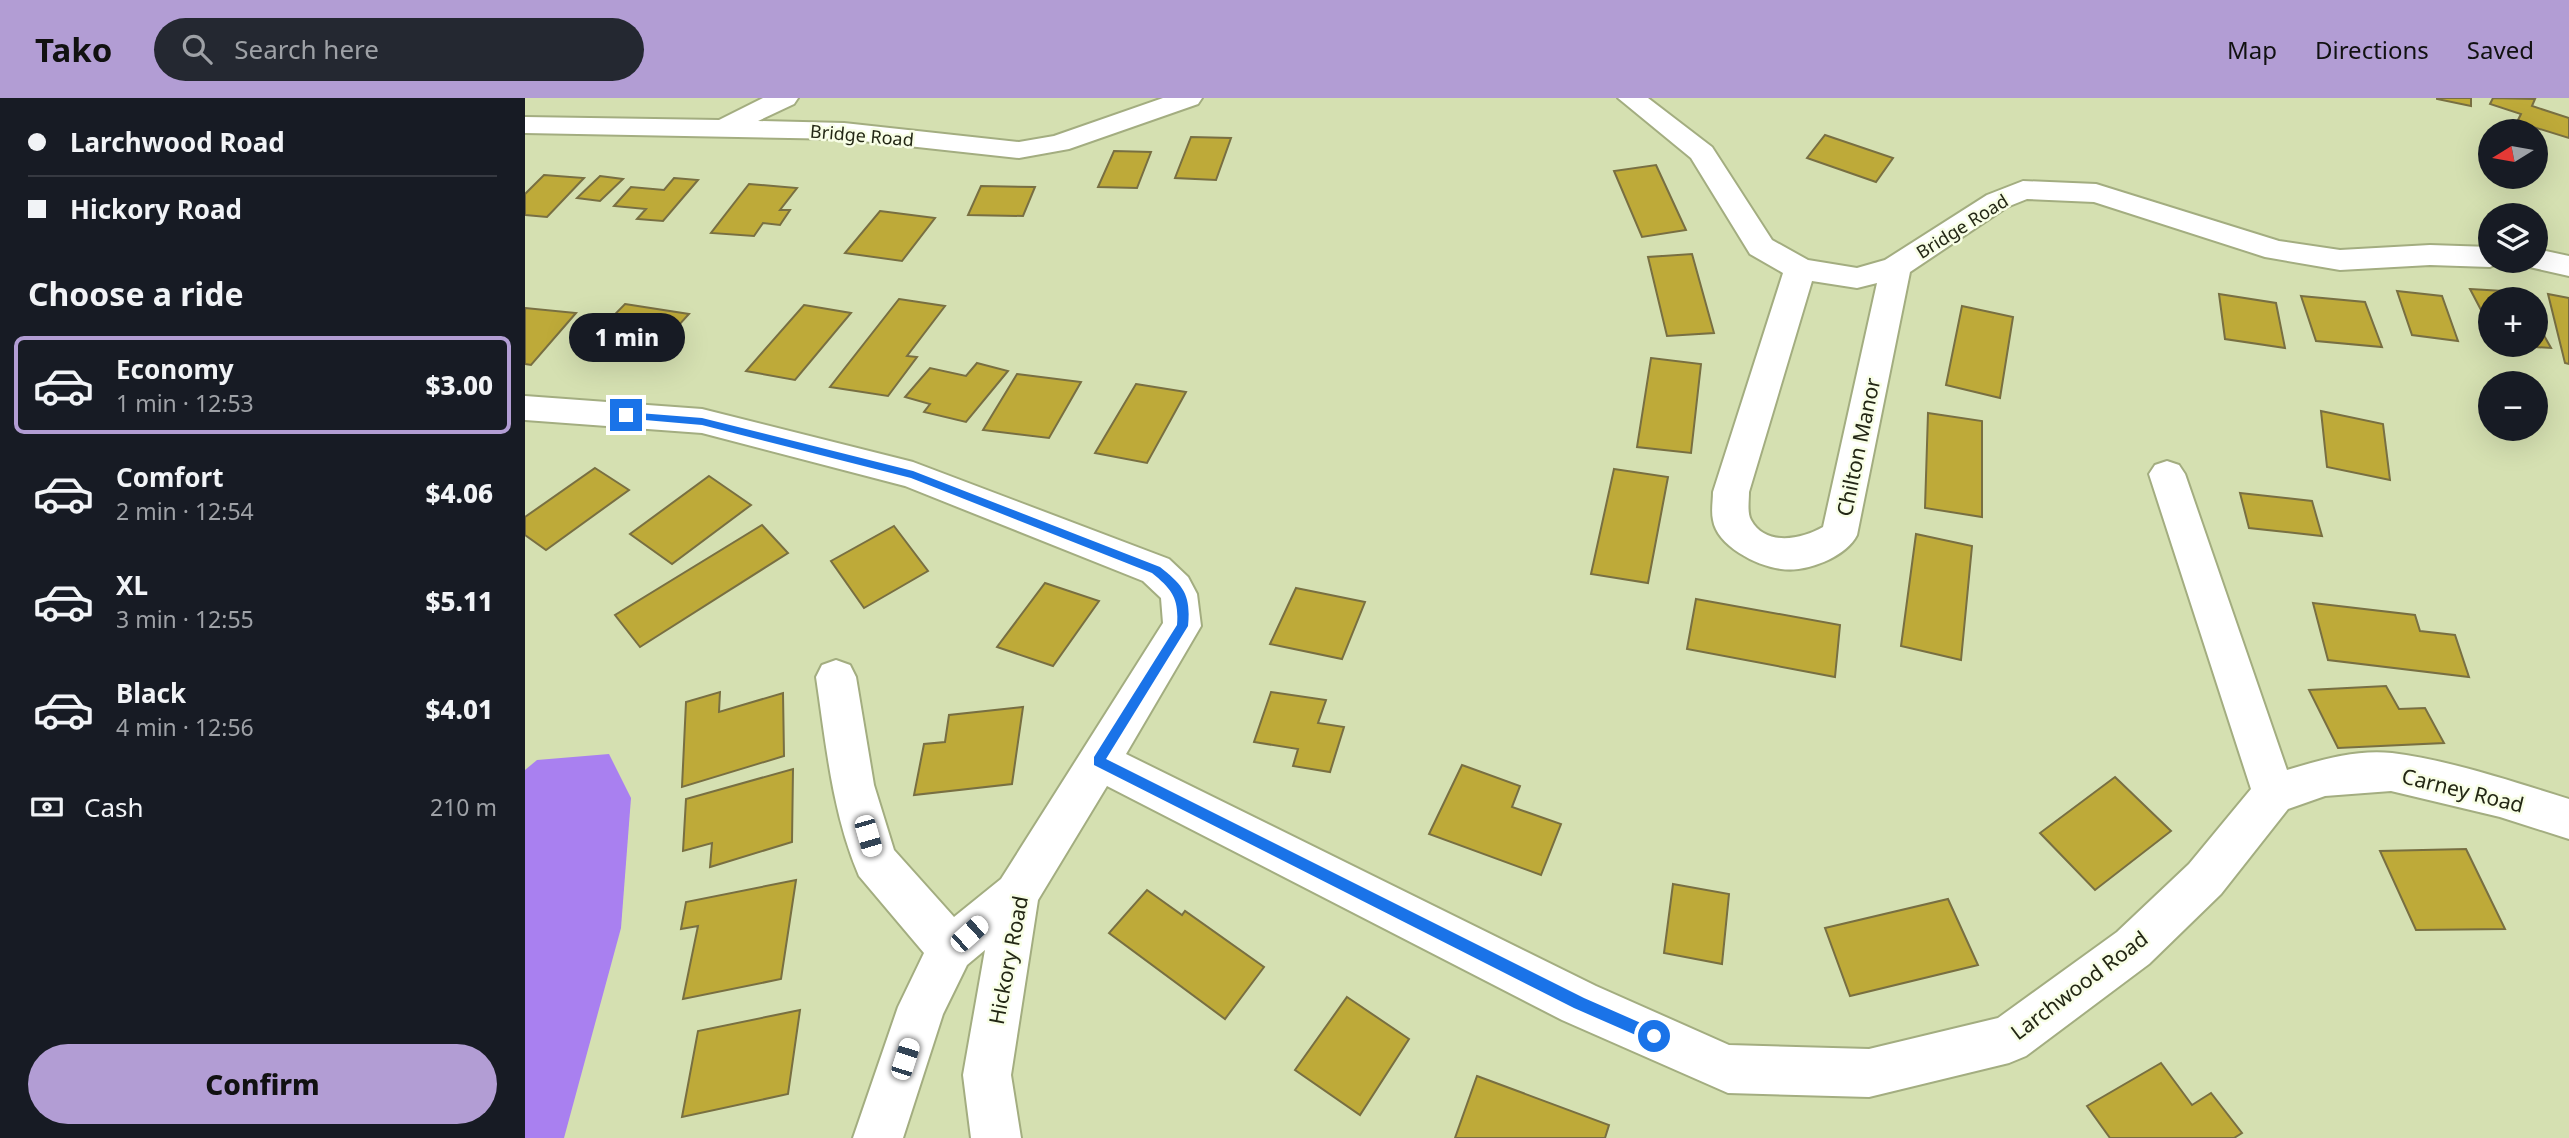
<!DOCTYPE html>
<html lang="en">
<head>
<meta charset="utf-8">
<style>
  body { margin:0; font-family:"Noto Sans",sans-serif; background:#242831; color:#f1f3f6; height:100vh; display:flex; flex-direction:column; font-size:26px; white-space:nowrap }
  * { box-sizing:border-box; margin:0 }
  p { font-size:23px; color:#9ea1a6 }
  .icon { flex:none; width:38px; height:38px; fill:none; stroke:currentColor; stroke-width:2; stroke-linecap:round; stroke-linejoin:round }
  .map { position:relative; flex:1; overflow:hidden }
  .sheet { display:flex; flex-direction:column; background:#171b24; width:525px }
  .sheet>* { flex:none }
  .guide { display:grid; align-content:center; height:154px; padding:0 28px; background:#171b24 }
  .needle { width:46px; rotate:259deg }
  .tools { position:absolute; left:1953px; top:21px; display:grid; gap:14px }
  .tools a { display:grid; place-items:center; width:70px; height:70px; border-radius:50%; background:#171b24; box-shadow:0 7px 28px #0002; font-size:35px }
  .end { position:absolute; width:32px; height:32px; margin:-16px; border:9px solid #1a73e8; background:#fff; box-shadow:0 0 0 4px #fff }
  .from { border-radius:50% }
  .bubble { position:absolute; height:49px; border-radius:24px; background:#171b24; box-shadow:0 7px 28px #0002; font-size:23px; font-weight:800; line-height:49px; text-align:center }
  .car { position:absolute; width:21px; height:42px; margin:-21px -10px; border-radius:9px; box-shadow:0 0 5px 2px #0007; background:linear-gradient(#fff 24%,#345 0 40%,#fff 0 76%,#345 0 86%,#fff 0) }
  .guide b { display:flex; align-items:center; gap:24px; height:66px; font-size:26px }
  .guide b+b { border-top:2px solid #363941 }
  .guide i { width:18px; height:18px; background:#f1f3f6 }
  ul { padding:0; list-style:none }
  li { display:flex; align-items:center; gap:21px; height:98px; margin:0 14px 10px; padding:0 14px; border:4px solid transparent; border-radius:10px }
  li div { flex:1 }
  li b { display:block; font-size:26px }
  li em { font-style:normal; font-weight:800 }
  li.current { border-color:#b29dd4 }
  li>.icon { width:63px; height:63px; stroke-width:1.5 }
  h2 { padding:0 28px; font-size:32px; line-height:84px }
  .pay { display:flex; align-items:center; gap:18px; height:77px; padding:0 28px; font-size:26px }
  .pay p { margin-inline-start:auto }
  .button { display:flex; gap:14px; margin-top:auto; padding:14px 28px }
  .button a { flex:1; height:80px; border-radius:42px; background:#b29dd4; color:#111; font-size:28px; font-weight:800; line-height:80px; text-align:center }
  header { display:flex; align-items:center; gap:42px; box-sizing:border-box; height:98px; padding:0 35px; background:#b29dd4; color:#111 }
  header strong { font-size:33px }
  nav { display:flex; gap:38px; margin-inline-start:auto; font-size:24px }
  .search { width:490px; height:63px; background:#242831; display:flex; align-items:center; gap:18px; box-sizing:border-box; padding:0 24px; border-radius:38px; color:#9ea1a6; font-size:26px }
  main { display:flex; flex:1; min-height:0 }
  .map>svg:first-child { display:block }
</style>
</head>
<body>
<header>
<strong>Tako</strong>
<div class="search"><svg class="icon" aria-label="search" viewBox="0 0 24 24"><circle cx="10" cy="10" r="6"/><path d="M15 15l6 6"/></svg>Search here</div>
<nav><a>Map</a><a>Directions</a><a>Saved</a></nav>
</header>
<main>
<section class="sheet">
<div class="guide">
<b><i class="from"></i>Larchwood Road</b>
<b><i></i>Hickory Road</b>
</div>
<h2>Choose a ride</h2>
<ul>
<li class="current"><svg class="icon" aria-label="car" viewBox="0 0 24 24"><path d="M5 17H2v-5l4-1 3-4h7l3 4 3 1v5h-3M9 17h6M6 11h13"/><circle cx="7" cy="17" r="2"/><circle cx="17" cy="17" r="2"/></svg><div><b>Economy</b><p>1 min · 12:53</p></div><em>$3.00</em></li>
<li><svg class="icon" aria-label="car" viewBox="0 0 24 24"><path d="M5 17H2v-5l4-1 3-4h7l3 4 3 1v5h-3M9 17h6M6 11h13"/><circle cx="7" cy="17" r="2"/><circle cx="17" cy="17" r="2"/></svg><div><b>Comfort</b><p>2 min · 12:54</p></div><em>$4.06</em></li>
<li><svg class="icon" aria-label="car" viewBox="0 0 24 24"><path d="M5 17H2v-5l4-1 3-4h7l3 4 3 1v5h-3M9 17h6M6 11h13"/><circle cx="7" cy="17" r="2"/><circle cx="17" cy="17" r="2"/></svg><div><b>XL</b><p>3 min · 12:55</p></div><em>$5.11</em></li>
<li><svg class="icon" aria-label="car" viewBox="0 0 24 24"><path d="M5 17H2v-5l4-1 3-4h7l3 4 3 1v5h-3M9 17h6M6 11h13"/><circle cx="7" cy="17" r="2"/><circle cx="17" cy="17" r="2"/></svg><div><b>Black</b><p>4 min · 12:56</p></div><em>$4.01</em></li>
</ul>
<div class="pay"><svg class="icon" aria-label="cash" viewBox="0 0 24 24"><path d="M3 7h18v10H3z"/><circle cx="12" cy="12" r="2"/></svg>Cash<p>210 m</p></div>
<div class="button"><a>Confirm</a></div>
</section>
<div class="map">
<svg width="2044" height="1040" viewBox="0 0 2044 1040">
  <rect width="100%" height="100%" fill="#d5e0b1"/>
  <polygon fill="#a980f0" points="84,656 106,700 96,830 39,1040 0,1040 0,672 12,662"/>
  <g fill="#beaa39" stroke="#786f42" stroke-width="2">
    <polygon points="1946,0 1946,8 1912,1 1912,0"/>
    <polygon points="1968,0 2010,1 2007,8 2044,20 2044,40 1992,24 1996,16 1965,6"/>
    <polygon points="1300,37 1368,60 1351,84 1282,60"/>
    <polygon points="666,39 706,40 691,82 650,80"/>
    <polygon points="589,53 626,54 612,90 573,89"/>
    <polygon points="1131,67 1161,132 1117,139 1089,73"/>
    <polygon points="19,77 59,80 22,119 0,117 0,96"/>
    <polygon points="75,78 98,81 75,103 52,100"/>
    <polygon points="149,80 173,82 138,123 112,121 121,111 89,108 106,89 139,92"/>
    <polygon points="224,86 272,90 255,112 265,112 255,127 238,125 229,138 186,135"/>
    <polygon points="456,88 510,89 498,118 443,117"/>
    <polygon points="355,113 410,120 377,163 320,155"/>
    <polygon points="1167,156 1189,235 1142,238 1123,159"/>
    <polygon points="1945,191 1995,194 1999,201 1965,201 1965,229"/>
    <polygon points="1872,193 1917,198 1933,243 1887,237"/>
    <polygon points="1694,196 1751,205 1760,250 1700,241"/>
    <polygon points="2023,196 2044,200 2044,266 2040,265"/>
    <polygon points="1776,198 1840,204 1857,249 1791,243"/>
    <polygon points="374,201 420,208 382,258 392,259 363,298 305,289"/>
    <polygon points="100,206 164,216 121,263 55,252"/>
    <polygon points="279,207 326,215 270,282 221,273"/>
    <polygon points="1437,208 1488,219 1475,300 1421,287"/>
    <polygon points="0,210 51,215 6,267 0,266"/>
    <polygon points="2011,223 2026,250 1977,247 2011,247"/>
    <polygon points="1126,260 1176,266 1166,355 1112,349"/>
    <polygon points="452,265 483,273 441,324 399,314 405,306 380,299 405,270 441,278"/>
    <polygon points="492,276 556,284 524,340 458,332"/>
    <polygon points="611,286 661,294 622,365 570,355"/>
    <polygon points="1796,313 1858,326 1865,382 1802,369"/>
    <polygon points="1403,315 1457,323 1457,419 1400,410"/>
    <polygon points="70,370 104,392 21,452 0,437 0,419"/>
    <polygon points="1089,371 1143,379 1123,485 1066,476"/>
    <polygon points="184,378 226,407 147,466 105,436"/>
    <polygon points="1715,395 1787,403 1797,438 1724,430"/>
    <polygon points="237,427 263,455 115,549 90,517"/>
    <polygon points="369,428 403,473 339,510 306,463"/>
    <polygon points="1391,436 1447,448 1436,562 1376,548"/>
    <polygon points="520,485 574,503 528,568 472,549"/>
    <polygon points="771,490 840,504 817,561 745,546"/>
    <polygon points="1171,501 1315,527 1310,579 1162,551"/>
    <polygon points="1788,505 1890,517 1895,533 1930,537 1944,579 1803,562"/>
    <polygon points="1861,588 1874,611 1900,610 1919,645 1813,650 1784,592"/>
    <polygon points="195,594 194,614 258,595 259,658 157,689 161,604"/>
    <polygon points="746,594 801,602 793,625 819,629 805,674 768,668 773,651 729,644"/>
    <polygon points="498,609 487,686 389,697 399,646 420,644 424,617"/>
    <polygon points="937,667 995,688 987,709 1036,726 1016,777 904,736"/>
    <polygon points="268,671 267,744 185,769 187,745 158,753 161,701"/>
    <polygon points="1590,679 1646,733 1570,792 1515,735"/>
    <polygon points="1941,751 1980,831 1891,832 1855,753"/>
    <polygon points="271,782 256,881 158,901 173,828 156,831 161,804"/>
    <polygon points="1148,786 1204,796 1197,866 1139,855"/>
    <polygon points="622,792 657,817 660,813 739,869 700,921 584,835"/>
    <polygon points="1423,801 1453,867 1325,898 1300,830"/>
    <polygon points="822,899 884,941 835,1017 770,972"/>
    <polygon points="275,912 263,996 157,1019 173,933"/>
    <polygon points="1636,965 1667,1007 1686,995 1717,1035 1709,1040 1585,1040 1562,1008"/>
    <polygon points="952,978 1084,1027 1080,1040 930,1040"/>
  </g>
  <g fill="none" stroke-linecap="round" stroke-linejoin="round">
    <g stroke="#a3ad80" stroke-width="4">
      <g id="minor">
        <polygon points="238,0 273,0 269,6 233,23 319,25 494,44 529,38 638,0 677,0 673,6 544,51 494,60 319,41 0,35 0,19 194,22"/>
        <path d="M1093 0H1123L1187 49 1247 142 1283 162 1332 170 1360 162 1462 97 1498 83 1571 86 1754 143 1815 152 1905 147 1965 149V163H1978L1965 169 1905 167 1815 172 1740 159 1569 104 1502 101 1482 109 1385 174 1332 437C1321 459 1281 475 1256 471 1232 468 1192 448 1188 422 1186 413 1188 403 1188 394L1258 175 1225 156 1166 60ZM1287 183 1332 190 1352 185 1298 429C1277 441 1241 449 1226 422 1222 415 1224 403 1224 394Z"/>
        <polygon points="2011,151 2044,158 2044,178 2000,168 1997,163 2011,163"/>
        <path d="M0 298 177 311 388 364 644 461 663 479 672 496 676 528 601 656 1071 888 1204 947 1344 951 1473 920 1592 834 1664 766 1726 691 1624 376 1630 367 1642 363 1654 367 1660 376 1762 672C1795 662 1832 651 1867 655 1924 662 1989 684 2044 701V741L1975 719 1866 693 1800 698 1763 711 1696 796 1624 866 1501 958 1484 965 1344 999 1203 995 1037 922 582 688 513 802 486 977 496 1040H446L438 977 460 852 442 867 418 916 378 1040H328L373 909 399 855 334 778C307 715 301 646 291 579L297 567 311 562 325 567 331 579 349 687 369 752 429 819 476 781 638 525 636 500 618 483 380 388 177 335 0 322Z"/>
      </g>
    </g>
    <use href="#minor" fill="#fff" fill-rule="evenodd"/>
  </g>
  <path fill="#1a73e8" d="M101 314 177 320 388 373 635 469C659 488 666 497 663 528L581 661 1059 900 1134 933V943L1129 945 1049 910 569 667V659L652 527C654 501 648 492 627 475L386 380 177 327 97 320 96 317Z"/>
  <g text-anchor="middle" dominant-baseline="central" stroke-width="5" stroke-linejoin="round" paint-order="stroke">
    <g font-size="18" fill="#232715" stroke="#f8fee6">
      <text transform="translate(337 37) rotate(5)">Bridge Road</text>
      <text transform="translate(1437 128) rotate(-32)">Bridge Road</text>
    </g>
    <g font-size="21" fill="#232715" stroke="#f8fee6">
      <text transform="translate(1333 349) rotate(-78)">Chilton Manor</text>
      <text transform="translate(1938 692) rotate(14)">Carney Road</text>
      <text transform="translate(483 862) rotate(-79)">Hickory Road</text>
      <text transform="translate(1554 887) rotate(-37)">Larchwood Road</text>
    </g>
  </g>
</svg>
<div class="tools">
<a><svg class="needle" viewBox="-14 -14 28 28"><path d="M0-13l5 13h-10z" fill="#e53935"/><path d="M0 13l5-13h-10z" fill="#9ea1a6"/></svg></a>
<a><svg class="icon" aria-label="layers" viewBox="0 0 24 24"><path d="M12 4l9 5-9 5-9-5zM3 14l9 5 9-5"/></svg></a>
<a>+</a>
<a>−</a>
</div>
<i class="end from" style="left:1129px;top:938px"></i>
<i class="end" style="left:101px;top:317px"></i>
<div class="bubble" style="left:44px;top:215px;width:116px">1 min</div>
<i class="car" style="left:343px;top:738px;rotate:164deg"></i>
<i class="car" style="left:444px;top:836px;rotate:48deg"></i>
<i class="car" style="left:380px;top:961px;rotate:18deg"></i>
</div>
</main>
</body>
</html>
